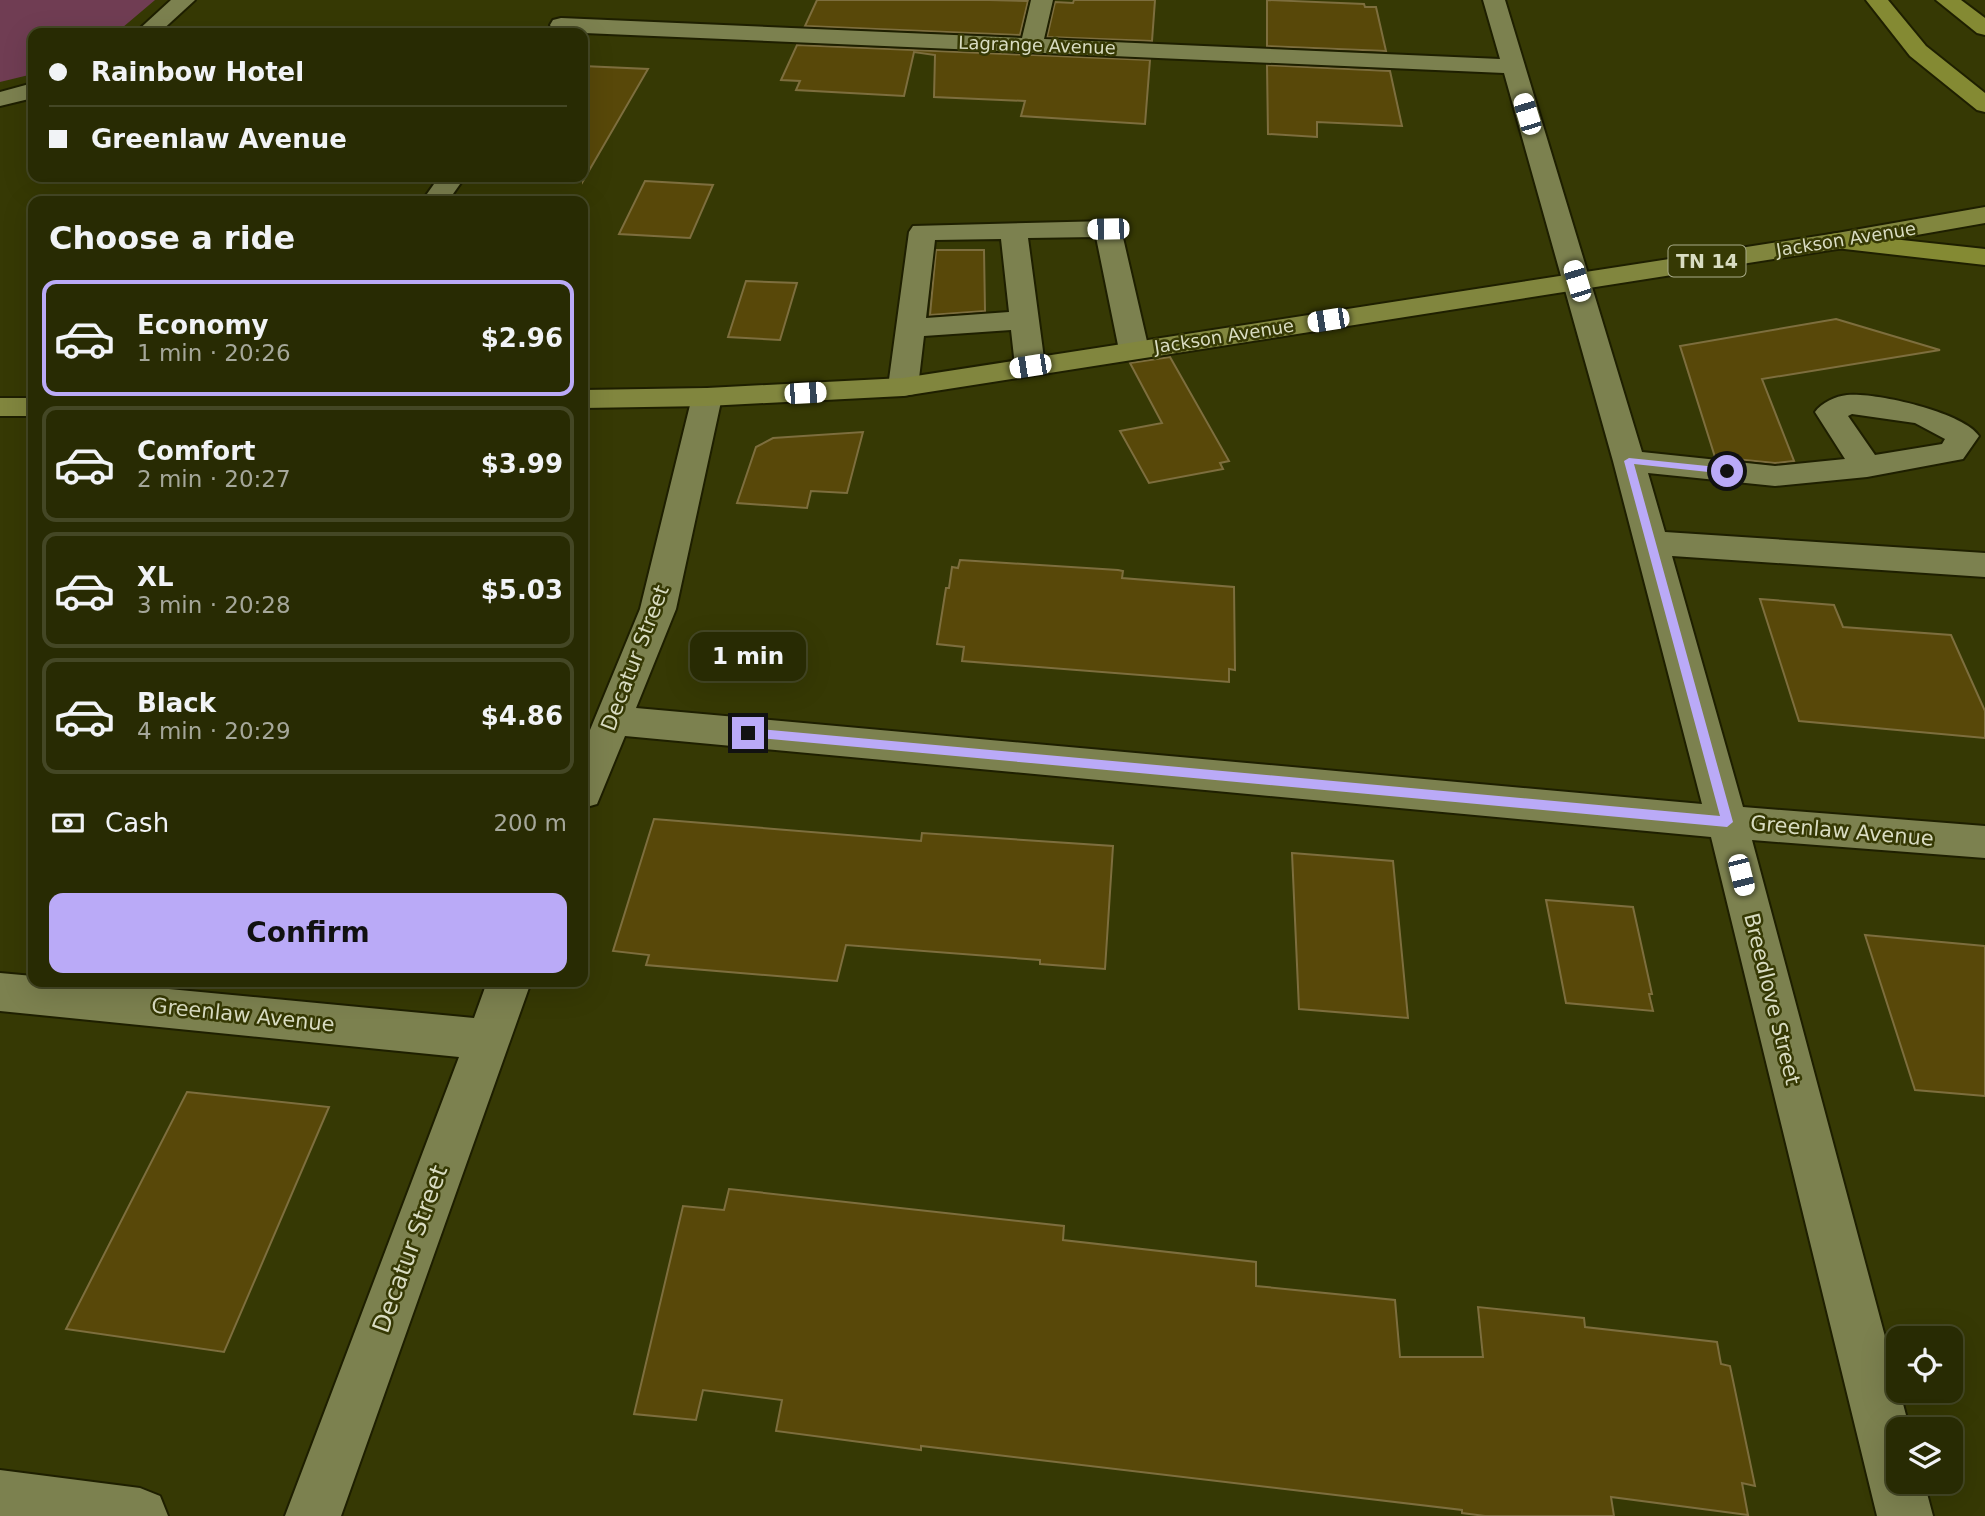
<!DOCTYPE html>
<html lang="en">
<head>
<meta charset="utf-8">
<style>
  body { margin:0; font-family:"DejaVu Sans",sans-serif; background:#30330d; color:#f1f3f6; height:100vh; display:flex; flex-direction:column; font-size:26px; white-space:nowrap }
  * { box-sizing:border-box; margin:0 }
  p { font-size:23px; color:#a5a79a }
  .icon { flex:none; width:38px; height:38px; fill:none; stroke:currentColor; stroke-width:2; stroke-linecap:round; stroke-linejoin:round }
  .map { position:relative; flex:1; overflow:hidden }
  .drawer { position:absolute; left:28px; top:196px; width:560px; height:791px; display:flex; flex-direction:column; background:#282b03; border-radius:14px; box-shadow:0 7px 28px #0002,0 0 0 2px #444725 }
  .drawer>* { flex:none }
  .top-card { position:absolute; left:28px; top:28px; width:560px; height:154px; border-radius:14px; box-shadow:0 7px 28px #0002,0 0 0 2px #444725; display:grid; align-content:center; height:154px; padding:0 21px; background:#282b03 }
  .controls { position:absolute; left:1886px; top:1326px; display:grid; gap:14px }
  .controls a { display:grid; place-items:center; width:77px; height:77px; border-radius:14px; background:#282b03; box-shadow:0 7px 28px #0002,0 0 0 2px #444725; font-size:35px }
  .end { position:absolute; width:32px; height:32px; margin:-16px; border:9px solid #baaaf7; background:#111; box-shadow:0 0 0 4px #111 }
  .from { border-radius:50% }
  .bubble { position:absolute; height:49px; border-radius:14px; background:#282b03; box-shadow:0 7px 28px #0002,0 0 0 2px #444725; font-size:23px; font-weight:600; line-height:49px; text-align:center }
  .car { position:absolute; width:21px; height:42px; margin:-21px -10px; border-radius:9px; box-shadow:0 0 5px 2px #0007; background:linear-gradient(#fff 24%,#345 0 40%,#fff 0 76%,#345 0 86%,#fff 0) }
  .top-card b { display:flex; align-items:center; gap:24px; height:66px; font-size:26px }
  .top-card b+b { border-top:2px solid #444725 }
  .top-card i { width:18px; height:18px; background:#f1f3f6 }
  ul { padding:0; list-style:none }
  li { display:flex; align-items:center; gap:21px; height:116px; margin:0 14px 10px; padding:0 7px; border:4px solid #444725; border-radius:14px }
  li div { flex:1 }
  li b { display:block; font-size:26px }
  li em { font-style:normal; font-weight:600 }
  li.selected { border-color:#baaaf7 }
  li>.icon { width:63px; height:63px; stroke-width:1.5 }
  h2 { padding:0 21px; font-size:32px; line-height:84px }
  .pay { display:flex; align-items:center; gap:18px; height:77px; padding:0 21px; font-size:26px }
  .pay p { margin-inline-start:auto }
  .cta { display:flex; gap:14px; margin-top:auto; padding:14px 21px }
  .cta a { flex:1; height:80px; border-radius:14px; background:#baaaf7; color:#111; font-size:28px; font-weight:600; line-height:80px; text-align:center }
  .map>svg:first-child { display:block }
</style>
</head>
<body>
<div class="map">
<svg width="1985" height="1516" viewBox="0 0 1985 1516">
  <rect width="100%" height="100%" fill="#363904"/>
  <polygon fill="#703d53" points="0,0 155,0 116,33 33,33 33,74 0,82"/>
  <g fill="#584809" stroke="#7d6e3e" stroke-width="2">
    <polygon points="817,0 989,0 1028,1 1020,35 805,26"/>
    <polygon points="1074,0 1155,0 1152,41 1047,37 1055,2 1073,3"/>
    <polygon points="1267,0 1364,4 1365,7 1376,7 1386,51 1267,46"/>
    <polygon points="797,45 1150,60 1145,124 1021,116 1025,101 934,97 935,55 914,52 904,96 796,90 800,81 781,80"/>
    <polygon points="1267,65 1390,71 1402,126 1317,122 1317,137 1268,134"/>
    <polygon points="583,66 648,69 583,181"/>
    <polygon points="645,181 713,185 690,238 619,234"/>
    <polygon points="936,250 984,250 985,311 930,315"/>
    <polygon points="746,281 797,283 780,340 728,337"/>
    <polygon points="1836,319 1940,350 1762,379 1794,461 1775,463 1715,457 1680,346"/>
    <polygon points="1170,357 1229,461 1220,463 1223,469 1149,483 1120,431 1162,423 1130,363"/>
    <polygon points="863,432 847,493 811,491 807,508 737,503 756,447 773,438"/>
    <polygon points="960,560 1118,570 1123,571 1122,578 1234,587 1235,670 1229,669 1229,682 962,661 964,647 937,644 946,588 949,588 952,567 958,568"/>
    <polygon points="1760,599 1834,605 1843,627 1951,635 1985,711 1985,738 1799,721"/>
    <polygon points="654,819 921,841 922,833 1113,846 1105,969 1040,964 1040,960 846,945 837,981 646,965 649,955 613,951"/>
    <polygon points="1292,853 1393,861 1408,1018 1299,1009"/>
    <polygon points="1546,900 1633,907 1652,994 1649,994 1653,1011 1566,1003"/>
    <polygon points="1865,935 1985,946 1985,1096 1915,1090"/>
    <polygon points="187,1092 329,1107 224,1352 66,1329"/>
    <polygon points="729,1189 1064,1226 1063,1240 1256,1262 1256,1286 1395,1300 1400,1357 1483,1357 1478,1307 1584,1318 1585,1327 1717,1342 1721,1364 1730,1366 1755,1486 1742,1483 1748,1515 1611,1497 1614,1516 1485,1516 1462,1513 1462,1510 921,1446 921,1450 776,1431 782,1400 703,1390 696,1420 634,1414 683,1206 724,1210"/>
  </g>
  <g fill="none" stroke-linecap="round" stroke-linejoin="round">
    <g stroke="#1e1f00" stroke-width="4">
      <g id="minor">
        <polygon points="171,0 195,0 159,33 135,33"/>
        <path d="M1031 0H1053L1044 39 1500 59 1483 0H1505L1642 452 1775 466 1845 459 1815 412C1821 403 1836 396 1847 395 1875 392 1963 412 1979 436L1963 459 1867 477 1775 486 1648 473 1665 532 1985 553V577L1672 556 1743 807 1985 826V858L1752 840 1910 1430H1899V1482H1924L1933 1516H1877L1711 837 625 736 597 804 583 808V747L640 609 692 397 696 390 707 388 718 390 722 397 676 609 636 708 1702 804 1613 461 1504 73 561 32 553 30 550 25 553 20 561 18 1022 38ZM1852 414 1915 423 1945 439 1942 444 1875 455 1848 416Z"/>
        <polygon points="33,83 33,98 0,106 0,92"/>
        <polygon points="439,177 465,177 448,201 422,201"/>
        <path d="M1108 221 1117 223 1121 229 1149 350 1144 356 1134 359 1124 356 1119 350 1096 237 1028 238 1045 366 1041 372 1030 375 1019 372 1015 366 1011 330 924 336 918 387 914 394 903 396 892 394 888 387 909 232 913 226ZM1001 239 1009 312 926 318 935 240Z"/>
        <polygon points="0,973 33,976 33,982 95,982 474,1018 487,982 531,982 341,1516 285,1516 459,1057 0,1011"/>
        <polygon points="0,1470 140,1488 160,1496 168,1516 0,1516"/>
      </g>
    </g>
    <g stroke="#1e1f00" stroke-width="4">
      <g id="major">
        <polygon points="1985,207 1985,223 1837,249 903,396 707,406 583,408 583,390 707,388 903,378 1837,233"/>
        <rect x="0" y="398" width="33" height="18"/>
      </g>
    </g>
    <g stroke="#1e1f00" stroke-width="4">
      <g id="highway">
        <polygon points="1866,0 1888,0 1926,46 1985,93 1985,112 1977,110 1910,56"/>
        <polygon points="1936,0 1961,0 1985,18 1985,35 1977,33"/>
        <polygon points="1837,233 1985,249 1985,265 1827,247 1824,241 1827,235"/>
      </g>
    </g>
    <use href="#minor" fill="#7c814f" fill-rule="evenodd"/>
    <use href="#major" fill="#81863e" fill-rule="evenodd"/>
    <use href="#highway" fill="#848a33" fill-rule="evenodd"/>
  </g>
  <polygon fill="#baaaf7" points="1629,458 1727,468 1731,471 1727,474 1634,464 1733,822 1727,827 748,737 742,733 748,728 1720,816 1624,461"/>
  <g text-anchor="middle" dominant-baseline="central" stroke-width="5" stroke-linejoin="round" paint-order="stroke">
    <g font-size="18" fill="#d9dcc2" stroke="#363904">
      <text transform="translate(1037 45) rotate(2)">Lagrange Avenue</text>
      <text transform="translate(1846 239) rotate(-9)">Jackson Avenue</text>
      <text transform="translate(1224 336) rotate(-9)">Jackson Avenue</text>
    </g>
    <rect fill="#363904" stroke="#a8ab89" stroke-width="2" x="1668.5" y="245.5" width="77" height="31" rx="5"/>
    <g font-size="19" font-weight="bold" fill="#d9dcc2">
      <text x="1707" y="261">TN 14</text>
    </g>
    <g font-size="21" fill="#d9dcc2" stroke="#363904">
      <text transform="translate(635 658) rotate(-69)">Decatur Street</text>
      <text transform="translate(1842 831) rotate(5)">Greenlaw Avenue</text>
      <text transform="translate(1772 999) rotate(76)">Breedlove Street</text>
      <text transform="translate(243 1015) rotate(6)">Greenlaw Avenue</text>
    </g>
    <g font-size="24" fill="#d9dcc2" stroke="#363904">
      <text transform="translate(410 1249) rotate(-70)">Decatur Street</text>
    </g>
  </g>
</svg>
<div class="controls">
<a><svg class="icon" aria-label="locate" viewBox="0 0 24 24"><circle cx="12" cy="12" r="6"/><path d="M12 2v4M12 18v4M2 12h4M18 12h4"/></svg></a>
<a><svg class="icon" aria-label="layers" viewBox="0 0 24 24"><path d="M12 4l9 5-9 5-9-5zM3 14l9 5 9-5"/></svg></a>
</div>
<i class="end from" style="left:1727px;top:471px"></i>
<i class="end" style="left:748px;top:733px"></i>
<div class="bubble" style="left:690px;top:632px;width:116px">1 min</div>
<i class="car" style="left:1527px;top:114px;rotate:343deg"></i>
<i class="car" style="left:1108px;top:229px;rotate:269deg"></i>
<i class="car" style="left:1577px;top:281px;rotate:343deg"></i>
<i class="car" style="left:1328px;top:320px;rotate:261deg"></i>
<i class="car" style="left:1030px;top:366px;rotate:261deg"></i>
<i class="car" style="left:805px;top:393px;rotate:87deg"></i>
<i class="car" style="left:1741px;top:875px;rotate:166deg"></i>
<div class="top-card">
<b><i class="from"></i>Rainbow Hotel</b>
<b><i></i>Greenlaw Avenue</b>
</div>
<section class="drawer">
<h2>Choose a ride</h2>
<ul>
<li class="selected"><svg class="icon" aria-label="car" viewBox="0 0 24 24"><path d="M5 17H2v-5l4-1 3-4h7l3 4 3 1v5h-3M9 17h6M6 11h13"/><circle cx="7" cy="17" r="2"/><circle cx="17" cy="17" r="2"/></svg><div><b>Economy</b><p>1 min · 20:26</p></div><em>$2.96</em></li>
<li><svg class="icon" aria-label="car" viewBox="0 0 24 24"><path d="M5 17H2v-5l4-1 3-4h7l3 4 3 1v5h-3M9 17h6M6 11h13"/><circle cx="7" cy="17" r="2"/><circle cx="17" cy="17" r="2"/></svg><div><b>Comfort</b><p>2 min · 20:27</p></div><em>$3.99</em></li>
<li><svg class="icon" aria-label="car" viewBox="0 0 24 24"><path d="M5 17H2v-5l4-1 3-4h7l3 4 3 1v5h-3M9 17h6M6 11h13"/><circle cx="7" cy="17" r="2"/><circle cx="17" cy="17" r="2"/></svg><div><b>XL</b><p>3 min · 20:28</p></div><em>$5.03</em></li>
<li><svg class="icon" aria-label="car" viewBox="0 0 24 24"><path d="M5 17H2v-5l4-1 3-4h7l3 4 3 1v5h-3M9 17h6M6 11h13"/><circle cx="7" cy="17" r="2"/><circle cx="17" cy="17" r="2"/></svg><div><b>Black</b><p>4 min · 20:29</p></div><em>$4.86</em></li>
</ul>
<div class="pay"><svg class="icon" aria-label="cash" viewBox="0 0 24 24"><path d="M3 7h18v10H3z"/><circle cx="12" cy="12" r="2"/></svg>Cash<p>200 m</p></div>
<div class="cta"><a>Confirm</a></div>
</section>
</div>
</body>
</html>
